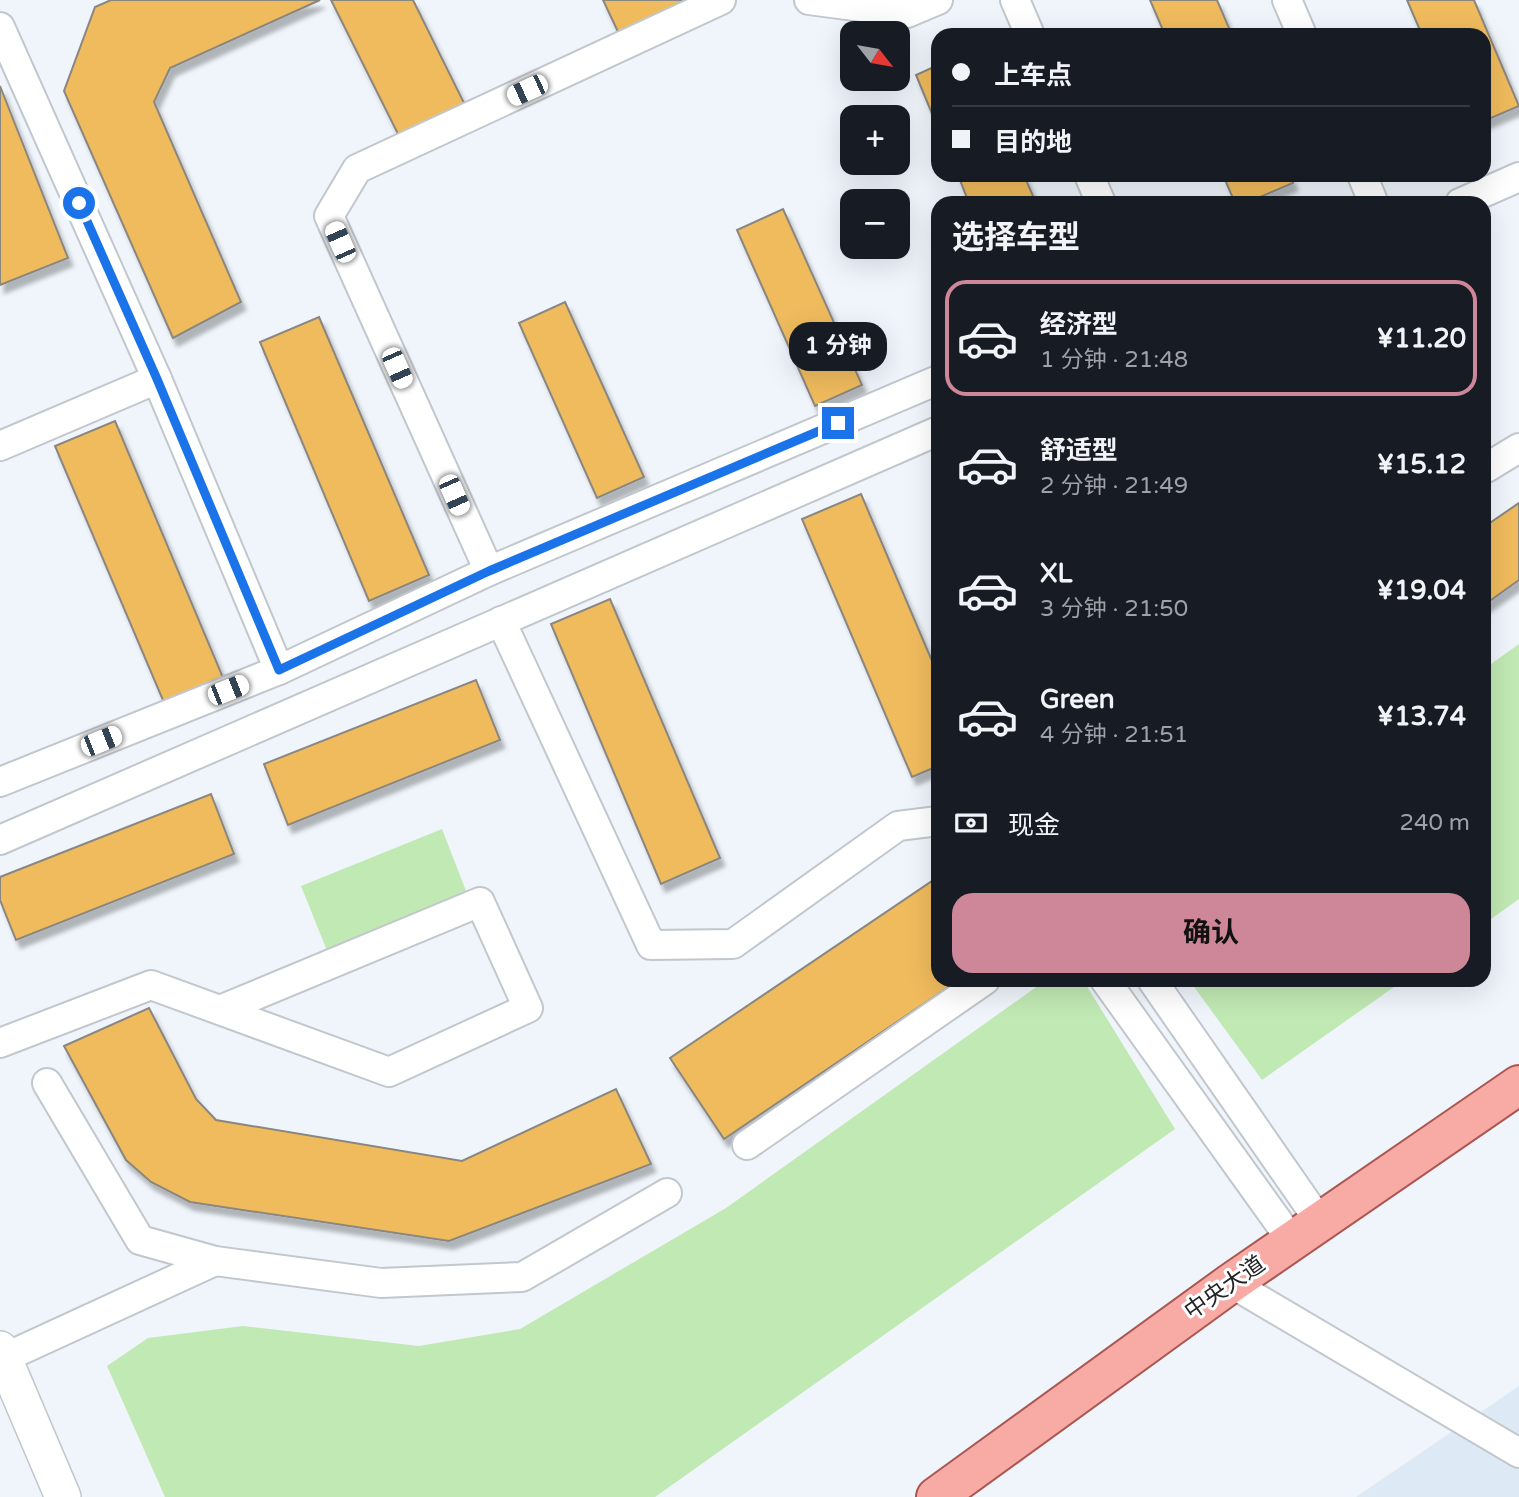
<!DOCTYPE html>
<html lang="zh">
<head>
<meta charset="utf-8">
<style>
  body { margin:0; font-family:"Varela Round","Noto Sans SC",sans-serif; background:#242831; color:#f1f3f6; height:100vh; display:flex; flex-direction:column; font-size:26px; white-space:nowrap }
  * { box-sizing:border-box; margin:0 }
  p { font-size:23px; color:#9ea1a6 }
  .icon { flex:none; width:38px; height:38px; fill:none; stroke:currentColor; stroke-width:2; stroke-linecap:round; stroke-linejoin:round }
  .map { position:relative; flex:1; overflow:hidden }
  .sheet { position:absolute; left:931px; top:196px; width:560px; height:791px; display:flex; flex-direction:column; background:#171b24; border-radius:21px; box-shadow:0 7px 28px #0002 }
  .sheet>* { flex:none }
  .top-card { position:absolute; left:931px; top:28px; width:560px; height:154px; border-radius:21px; box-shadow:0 7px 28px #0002; display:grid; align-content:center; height:154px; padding:0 21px; background:#171b24 }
  .needle { width:46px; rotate:121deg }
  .fabs { position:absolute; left:840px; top:21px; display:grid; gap:14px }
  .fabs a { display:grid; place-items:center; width:70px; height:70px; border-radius:14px; background:#171b24; box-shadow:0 7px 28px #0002; font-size:35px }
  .end { position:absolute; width:32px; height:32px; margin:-16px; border:9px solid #1a73e8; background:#fff; box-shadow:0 0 0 4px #fff }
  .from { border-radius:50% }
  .bubble { position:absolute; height:49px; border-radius:21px; background:#171b24; box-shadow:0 7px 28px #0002; font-size:23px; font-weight:700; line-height:49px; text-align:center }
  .car { position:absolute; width:21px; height:42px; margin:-21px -10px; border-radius:9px; box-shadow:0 0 5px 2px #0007; background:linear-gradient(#fff 24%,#345 0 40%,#fff 0 76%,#345 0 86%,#fff 0) }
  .top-card b { display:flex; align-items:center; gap:24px; height:66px; font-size:26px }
  .top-card b+b { border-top:2px solid #363941 }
  .top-card i { width:18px; height:18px; background:#f1f3f6 }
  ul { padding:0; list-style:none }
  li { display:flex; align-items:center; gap:21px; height:116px; margin:0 14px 10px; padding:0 7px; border:4px solid transparent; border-radius:21px }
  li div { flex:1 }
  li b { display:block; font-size:26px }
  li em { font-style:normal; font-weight:700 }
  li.active { border-color:#cd8798 }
  li>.icon { width:63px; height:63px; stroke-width:1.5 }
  h2 { padding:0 21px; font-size:32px; line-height:84px }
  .pay { display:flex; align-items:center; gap:18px; height:77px; padding:0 21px; font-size:26px }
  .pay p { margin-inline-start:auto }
  .button { display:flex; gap:14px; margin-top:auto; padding:14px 21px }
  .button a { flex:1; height:80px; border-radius:21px; background:#cd8798; color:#111; font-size:28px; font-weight:700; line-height:80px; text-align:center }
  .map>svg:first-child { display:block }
</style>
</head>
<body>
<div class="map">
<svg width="1519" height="1497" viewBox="0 0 1519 1497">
  <defs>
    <filter id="shadow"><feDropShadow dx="4.5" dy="8" stdDeviation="2" flood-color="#0004"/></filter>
  </defs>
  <rect width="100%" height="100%" fill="#eff5fb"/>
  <polygon fill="#ddeaf5" points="1519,1386 1519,1497 1356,1497"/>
  <g fill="#c1e9b3">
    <polygon points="1519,644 1519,899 1484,924 1484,669"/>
    <polygon points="442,829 468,896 328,953 301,886"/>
    <polygon points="1046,980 1083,980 1175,1129 655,1497 165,1497 107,1366 148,1338 243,1326 419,1346 520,1329 726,1208"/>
    <polygon points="1189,980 1404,980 1262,1080"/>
  </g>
  <g fill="#f0bb5d" stroke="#8a8680" stroke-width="2" filter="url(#shadow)">
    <polygon points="111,0 320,0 170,68 154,102 241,302 173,338 64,91 95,7"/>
    <polygon points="331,0 413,0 467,109 400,138"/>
    <polygon points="603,0 683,0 683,1 620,36"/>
    <polygon points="1150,0 1217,0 1232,35 1165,35"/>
    <polygon points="1407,0 1474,0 1519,106 1484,121 1484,35 1422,35"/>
    <polygon points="938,65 938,128 916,75"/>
    <polygon points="0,86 68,258 0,285"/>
    <polygon points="958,175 1024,175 1036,203 969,203"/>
    <polygon points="1223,175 1290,175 1293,183 1246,203 1235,203"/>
    <polygon points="783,209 862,385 815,406 737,230"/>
    <polygon points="565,302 644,477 597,498 519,323"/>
    <polygon points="319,317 429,575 369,601 260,342"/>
    <polygon points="115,421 224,680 165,705 55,446"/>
    <polygon points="861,494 938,675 938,766 912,777 802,519"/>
    <polygon points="1519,503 1519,580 1484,605 1484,527"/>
    <polygon points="610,599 720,858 661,884 551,624"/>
    <polygon points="476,680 500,740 288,825 264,764"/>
    <polygon points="211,794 234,854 16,940 0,900 0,877"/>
    <polygon points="938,877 938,980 959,980 724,1139 670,1058"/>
    <polygon points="149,1008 196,1099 216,1120 462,1161 616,1089 651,1164 449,1241 190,1202 151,1182 126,1160 64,1046"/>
  </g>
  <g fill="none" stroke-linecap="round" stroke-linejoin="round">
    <g stroke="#c1c7cd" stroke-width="32">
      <g id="minor">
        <polyline points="809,0 907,13 938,0"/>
        <polyline points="1015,0 1030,35"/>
        <polyline points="1287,0 1302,35"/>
        <polyline points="0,27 157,379"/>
        <polyline points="1089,175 1101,203"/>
        <polyline points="1362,175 1372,199"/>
        <polyline points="1460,203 1519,177"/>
        <polyline points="0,446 157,379 279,670"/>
        <polyline points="1484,461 1486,468 1519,448"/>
        <polyline points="489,571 329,216 357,169 721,0"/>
        <polyline points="501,621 651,945 733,944 898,826 938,821"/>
        <polyline points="0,782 279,670 489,571 938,380"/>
        <polyline points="0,840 938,431"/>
        <polyline points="1105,980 1292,1241"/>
        <polyline points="1152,980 1320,1222"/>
        <polyline points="0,1043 151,985 389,1072 528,1008 480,902 220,1010"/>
        <polyline points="47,1083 140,1240 215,1261 381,1283 522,1277 667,1193"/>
        <polyline points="747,1145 985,980"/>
        <polyline points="1231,1283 1519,1453"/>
        <polyline points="4,1358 215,1261"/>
      </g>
    </g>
    <g stroke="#c1c7cd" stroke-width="38">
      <polyline id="tertiary" points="0,1349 63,1497"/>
    </g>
    <g stroke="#aa5752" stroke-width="42">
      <polyline id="primary" points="936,1497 1231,1283 1519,1085"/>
    </g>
    <use href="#minor" stroke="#fff" stroke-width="28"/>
    <use href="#tertiary" stroke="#fff" stroke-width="35"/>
    <use href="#primary" stroke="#f8aaa5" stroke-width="38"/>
  </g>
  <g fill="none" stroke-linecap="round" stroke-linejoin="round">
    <polyline stroke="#1a73e8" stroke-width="9" points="79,203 157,379 279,670 489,571 838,423"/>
  </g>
  <g text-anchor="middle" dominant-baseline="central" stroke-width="6" stroke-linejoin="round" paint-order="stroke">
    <g font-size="23" fill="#222426" stroke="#fff">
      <text transform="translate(1225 1288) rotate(-35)">中央大道</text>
    </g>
  </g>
</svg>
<div class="fabs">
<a><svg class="needle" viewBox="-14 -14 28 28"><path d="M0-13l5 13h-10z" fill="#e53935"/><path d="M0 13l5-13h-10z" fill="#9ea1a6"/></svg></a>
<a>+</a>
<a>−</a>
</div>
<i class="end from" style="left:79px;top:203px"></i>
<i class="end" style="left:838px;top:423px"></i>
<div class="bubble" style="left:789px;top:322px;width:98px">1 分钟</div>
<i class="car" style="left:527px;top:90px;rotate:245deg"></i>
<i class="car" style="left:340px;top:242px;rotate:336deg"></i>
<i class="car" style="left:397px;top:368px;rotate:156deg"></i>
<i class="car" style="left:454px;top:495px;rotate:156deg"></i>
<i class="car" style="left:228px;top:690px;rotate:68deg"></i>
<i class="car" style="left:101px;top:741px;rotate:68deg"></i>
<div class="top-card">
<b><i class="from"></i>上车点</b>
<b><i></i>目的地</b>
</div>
<section class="sheet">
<h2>选择车型</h2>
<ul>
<li class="active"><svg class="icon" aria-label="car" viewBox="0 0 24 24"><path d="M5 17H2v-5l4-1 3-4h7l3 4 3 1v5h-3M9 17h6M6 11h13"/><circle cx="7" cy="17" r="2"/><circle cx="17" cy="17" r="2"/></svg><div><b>经济型</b><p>1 分钟 · 21:48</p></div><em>¥11.20</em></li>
<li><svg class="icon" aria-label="car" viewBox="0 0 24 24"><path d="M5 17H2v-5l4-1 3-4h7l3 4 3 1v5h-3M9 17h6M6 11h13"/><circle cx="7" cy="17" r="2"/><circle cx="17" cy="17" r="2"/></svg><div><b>舒适型</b><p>2 分钟 · 21:49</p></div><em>¥15.12</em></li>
<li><svg class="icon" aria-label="car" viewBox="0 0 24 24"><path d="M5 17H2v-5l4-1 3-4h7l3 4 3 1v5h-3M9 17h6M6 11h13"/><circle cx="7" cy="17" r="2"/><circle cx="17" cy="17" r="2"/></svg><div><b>XL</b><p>3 分钟 · 21:50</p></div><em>¥19.04</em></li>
<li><svg class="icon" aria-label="car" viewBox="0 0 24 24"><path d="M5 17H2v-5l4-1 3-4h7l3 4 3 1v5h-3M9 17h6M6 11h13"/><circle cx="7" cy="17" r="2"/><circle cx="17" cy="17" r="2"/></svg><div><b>Green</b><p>4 分钟 · 21:51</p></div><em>¥13.74</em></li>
</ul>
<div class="pay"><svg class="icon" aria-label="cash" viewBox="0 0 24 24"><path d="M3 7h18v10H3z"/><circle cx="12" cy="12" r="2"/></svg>现金<p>240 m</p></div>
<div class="button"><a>确认</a></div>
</section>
</div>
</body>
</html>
